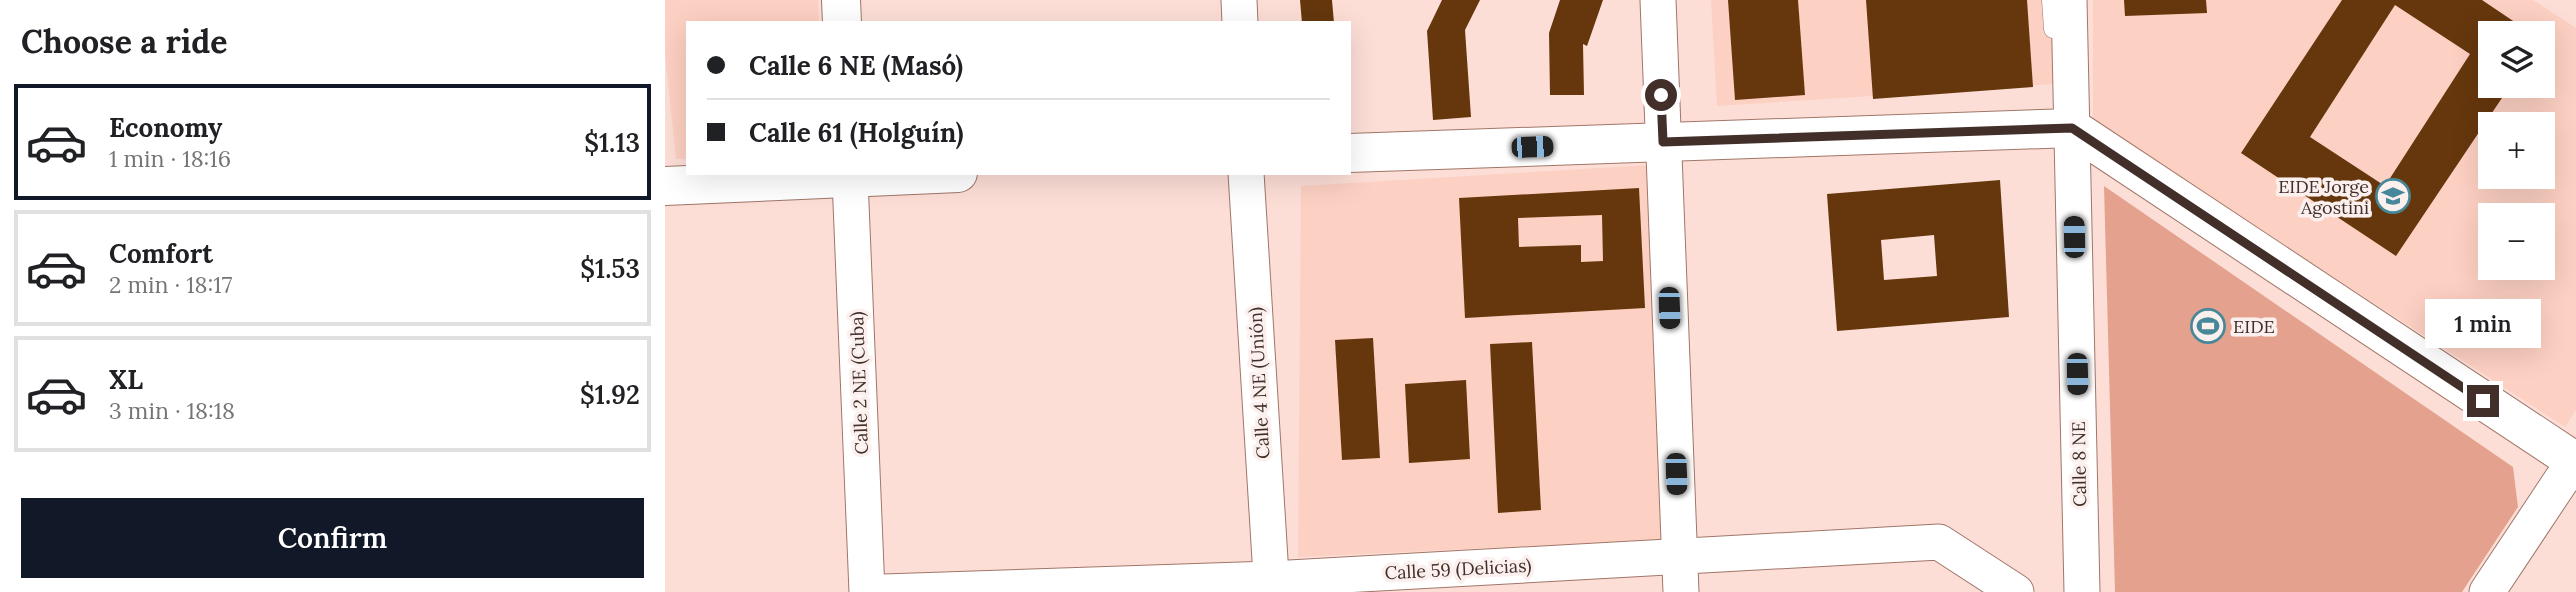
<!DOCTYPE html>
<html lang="en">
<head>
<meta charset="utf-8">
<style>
  body { margin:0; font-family:Lora,serif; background:#f6f6f6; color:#202124; height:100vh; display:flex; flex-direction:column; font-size:26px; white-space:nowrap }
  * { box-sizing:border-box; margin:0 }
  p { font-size:23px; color:#757577 }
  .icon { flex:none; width:38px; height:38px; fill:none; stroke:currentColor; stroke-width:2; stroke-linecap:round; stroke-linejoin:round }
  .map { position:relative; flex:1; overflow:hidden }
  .drawer { display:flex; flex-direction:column; background:#fff; width:665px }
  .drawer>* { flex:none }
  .hud { position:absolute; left:21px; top:21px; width:665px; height:154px; border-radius:0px; box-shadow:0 7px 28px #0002; display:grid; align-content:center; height:154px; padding:0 21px; background:#fff }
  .buttons { position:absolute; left:1813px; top:21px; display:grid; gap:14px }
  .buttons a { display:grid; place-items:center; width:77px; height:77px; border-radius:0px; background:#fff; box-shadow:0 7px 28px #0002; font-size:35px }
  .end { position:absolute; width:32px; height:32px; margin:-16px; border:9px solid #422f2a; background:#fff; box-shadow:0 0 0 4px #fff }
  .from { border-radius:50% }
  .bubble { position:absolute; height:49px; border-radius:0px; background:#fff; box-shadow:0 7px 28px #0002; font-size:23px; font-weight:600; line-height:49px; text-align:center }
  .car { position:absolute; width:21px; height:42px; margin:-21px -10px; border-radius:9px; box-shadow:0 0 5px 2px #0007; background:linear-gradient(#222 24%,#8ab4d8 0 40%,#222 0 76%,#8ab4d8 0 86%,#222 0) }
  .hud b { display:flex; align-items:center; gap:24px; height:66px; font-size:26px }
  .hud b+b { border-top:2px solid #e0e0e0 }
  .hud i { width:18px; height:18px; background:#202124 }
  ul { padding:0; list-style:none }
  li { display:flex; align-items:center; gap:21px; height:116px; margin:0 14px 10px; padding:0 7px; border:4px solid #e0e0e0; border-radius:0px }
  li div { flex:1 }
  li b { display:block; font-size:26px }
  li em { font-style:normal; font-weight:600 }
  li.active { border-color:#111827 }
  li>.icon { width:63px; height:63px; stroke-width:1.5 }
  h2 { padding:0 21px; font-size:32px; line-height:84px }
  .cta { display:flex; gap:14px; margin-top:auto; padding:14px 21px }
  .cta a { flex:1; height:80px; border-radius:0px; background:#111827; color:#fff; font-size:28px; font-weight:600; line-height:80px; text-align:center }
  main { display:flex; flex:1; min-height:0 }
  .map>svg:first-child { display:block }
</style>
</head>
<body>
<main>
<section class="drawer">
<h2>Choose a ride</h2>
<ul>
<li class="active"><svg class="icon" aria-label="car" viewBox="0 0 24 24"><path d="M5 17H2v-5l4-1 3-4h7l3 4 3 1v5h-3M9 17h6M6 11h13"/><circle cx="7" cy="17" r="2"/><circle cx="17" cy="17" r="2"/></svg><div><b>Economy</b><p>1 min · 18:16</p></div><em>$1.13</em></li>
<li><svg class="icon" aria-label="car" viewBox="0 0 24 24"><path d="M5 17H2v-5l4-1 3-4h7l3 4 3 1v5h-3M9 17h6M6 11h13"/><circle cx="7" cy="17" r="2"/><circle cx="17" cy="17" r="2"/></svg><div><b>Comfort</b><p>2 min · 18:17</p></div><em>$1.53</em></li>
<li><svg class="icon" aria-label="car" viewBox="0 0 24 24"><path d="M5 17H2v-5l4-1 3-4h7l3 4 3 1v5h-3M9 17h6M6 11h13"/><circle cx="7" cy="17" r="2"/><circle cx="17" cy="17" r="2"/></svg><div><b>XL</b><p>3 min · 18:18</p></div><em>$1.92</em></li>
</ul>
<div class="cta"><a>Confirm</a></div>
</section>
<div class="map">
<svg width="1911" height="592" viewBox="0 0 1911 592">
  <rect width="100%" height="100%" fill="#fcded6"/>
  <g fill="#fcd0c2" fill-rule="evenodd">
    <polygon points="0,0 153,0 154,23 23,23 23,159 11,159 0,54"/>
    <polygon points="1046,0 1386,0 1391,84 1052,106"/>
    <path d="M1428 0H1868L1911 28V410L1900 427 1428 121ZM1825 33H1878V86H1825ZM1825 124H1878V177H1825ZM1825 215H1878V268H1825Z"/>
    <polygon points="985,165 996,540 633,557 636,186"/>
  </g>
  <polygon fill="#e4a28e" points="1439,186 1848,467 1853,507 1797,592 1450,592"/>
  <g fill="#66370d" fill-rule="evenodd">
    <polygon points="635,0 667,0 669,23 637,23"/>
    <polygon points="777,0 815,0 800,30 806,117 768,120 762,31"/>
    <polygon points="895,0 938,0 922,46 918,44 919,95 885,95 884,33"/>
    <polygon points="1063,0 1133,0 1140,95 1070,100"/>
    <polygon points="1201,0 1362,0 1368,87 1208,99"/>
    <polygon points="1459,0 1541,0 1542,13 1460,16"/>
    <path d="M1677 0H1817L1866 33H1825V86H1845L1731 256 1576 153ZM1730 5 1805 54 1720 186 1645 137Z"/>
    <path d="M1335 180 1344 317 1172 331 1162 194ZM1269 235 1272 276 1219 280 1216 240Z"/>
    <path d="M974 188 980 308 800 318 794 198ZM937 215 938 261 916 262V245L854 247 853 218Z"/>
    <polygon points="708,338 715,458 677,460 670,340"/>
    <polygon points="867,342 876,510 833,513 825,344"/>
    <polygon points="801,380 805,459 744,463 740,384"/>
  </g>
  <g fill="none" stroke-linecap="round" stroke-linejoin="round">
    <g stroke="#a17669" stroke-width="19">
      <polyline id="service" points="1386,0 1388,29"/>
    </g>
    <g stroke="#a17669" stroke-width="37">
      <g id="minor">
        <polyline points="574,0 575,23"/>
        <polyline points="993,0 1016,592"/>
        <polyline points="1404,0 1417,592"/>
        <polyline points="581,173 607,592"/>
        <polyline points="185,179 202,592"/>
        <polyline points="219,592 606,579 1274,542 1351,592"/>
        <polyline points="1822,592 1911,458"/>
      </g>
    </g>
    <g stroke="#a17669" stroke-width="40">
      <g id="tertiary">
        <polyline points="176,0 177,23"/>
        <polyline points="684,153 1407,128 1911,462"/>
        <polyline points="0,186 293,173"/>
      </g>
    </g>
    <use href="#service" stroke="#fff" stroke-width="18"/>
    <use href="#minor" stroke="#fff" stroke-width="35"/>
    <use href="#tertiary" stroke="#fff" stroke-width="38"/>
  </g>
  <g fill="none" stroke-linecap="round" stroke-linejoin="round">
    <polyline stroke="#422f2a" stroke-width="9" points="996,95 998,142 1407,128 1818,401"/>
  </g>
  <defs>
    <g id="school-ring" transform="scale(1.75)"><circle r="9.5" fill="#fbf0ed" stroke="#468899" stroke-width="1.5"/><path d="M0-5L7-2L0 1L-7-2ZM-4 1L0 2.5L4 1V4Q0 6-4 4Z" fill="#468899"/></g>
    <g id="stadium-ring" transform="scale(1.75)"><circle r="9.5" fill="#fbf0ed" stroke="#468899" stroke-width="1.5"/><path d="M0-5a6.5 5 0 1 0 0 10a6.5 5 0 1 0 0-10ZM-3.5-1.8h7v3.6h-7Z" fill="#468899"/></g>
  </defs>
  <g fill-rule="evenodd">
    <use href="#school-ring" x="1728" y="196"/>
    <use href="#stadium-ring" x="1543" y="326"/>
  </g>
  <g text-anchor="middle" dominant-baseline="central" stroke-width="7" stroke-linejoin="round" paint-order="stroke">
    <g font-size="18" fill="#422f2a" stroke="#fbf0ed" text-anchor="end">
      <text x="1704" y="186">EIDE Jorge<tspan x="1704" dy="21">Agostini</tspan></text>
      <text x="1568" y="326" text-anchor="start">EIDE</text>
    </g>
    <g font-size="18" fill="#422f2a" stroke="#fbf0ed">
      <text transform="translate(194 383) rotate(-92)">Calle 2 NE (Cuba)</text>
      <text transform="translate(594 383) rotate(-93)">Calle 4 NE (Unión)</text>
      <text transform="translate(1414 464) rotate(-91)">Calle 8 NE</text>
      <text transform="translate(793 569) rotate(-3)">Calle 59 (Delicias)</text>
    </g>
  </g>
</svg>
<div class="buttons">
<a><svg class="icon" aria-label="layers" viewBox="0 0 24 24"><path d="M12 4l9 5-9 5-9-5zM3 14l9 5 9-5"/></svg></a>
<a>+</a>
<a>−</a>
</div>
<i class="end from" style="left:996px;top:95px"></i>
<i class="end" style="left:1818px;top:401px"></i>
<div class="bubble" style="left:1760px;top:299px;width:116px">1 min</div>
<i class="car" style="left:867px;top:147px;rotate:88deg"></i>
<i class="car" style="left:1409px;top:237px;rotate:359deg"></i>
<i class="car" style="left:1004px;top:308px;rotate:178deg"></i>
<i class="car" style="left:1412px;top:374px;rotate:179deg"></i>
<i class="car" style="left:1011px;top:474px;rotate:178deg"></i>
<div class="hud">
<b><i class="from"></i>Calle 6 NE (Masó)</b>
<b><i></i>Calle 61 (Holguín)</b>
</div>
</div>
</main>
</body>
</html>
